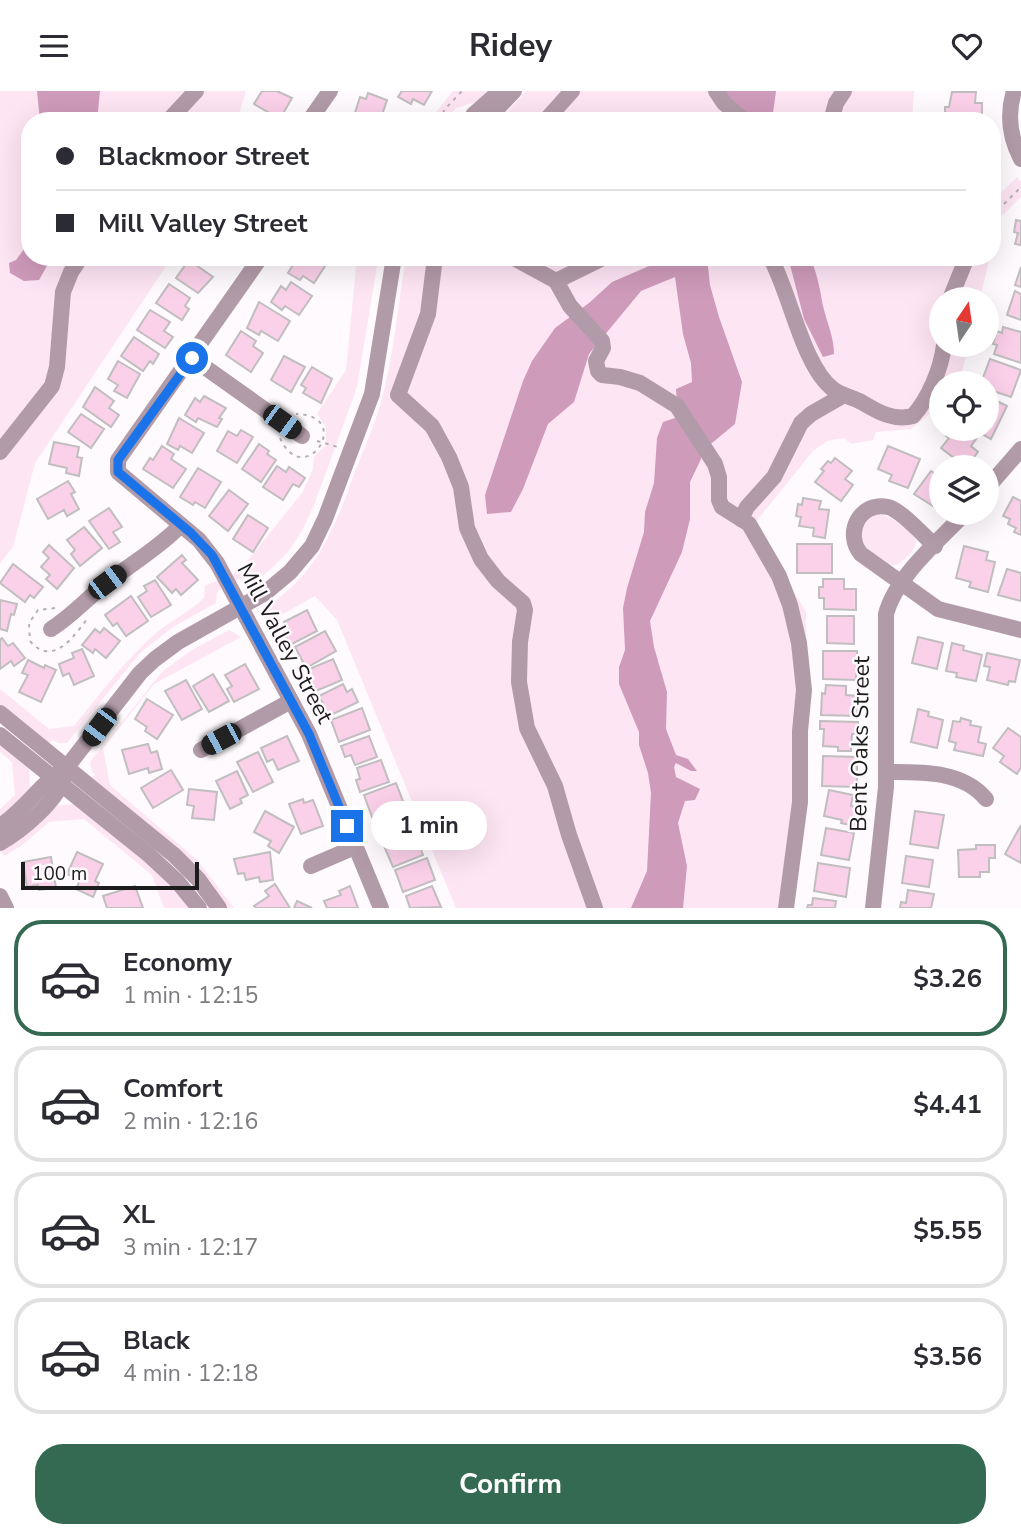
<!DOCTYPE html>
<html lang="en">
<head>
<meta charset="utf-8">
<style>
  body { margin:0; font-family:"Nunito Sans",sans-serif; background:#f2f2f3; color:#2b2b33; height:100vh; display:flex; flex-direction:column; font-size:26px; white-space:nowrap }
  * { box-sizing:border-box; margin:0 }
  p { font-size:23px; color:#7c7c81 }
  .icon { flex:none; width:38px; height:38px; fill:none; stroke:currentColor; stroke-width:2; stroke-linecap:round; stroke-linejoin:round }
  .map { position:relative; height:817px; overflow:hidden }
  .side { display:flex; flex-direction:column; background:#fff; flex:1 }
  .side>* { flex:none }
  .top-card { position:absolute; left:21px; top:21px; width:980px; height:154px; border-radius:28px; box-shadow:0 7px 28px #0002; display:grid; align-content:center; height:154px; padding:0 35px; background:#fff }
  .needle { width:46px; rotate:13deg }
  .tools { position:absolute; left:929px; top:196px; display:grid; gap:14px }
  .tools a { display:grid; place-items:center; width:70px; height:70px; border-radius:50%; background:#fff; box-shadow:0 7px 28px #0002; font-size:35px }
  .scale { position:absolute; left:21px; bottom:18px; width:178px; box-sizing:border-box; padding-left:7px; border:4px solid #1d1c1c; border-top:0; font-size:19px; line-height:24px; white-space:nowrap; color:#1d1c1c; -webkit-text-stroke:5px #fefafd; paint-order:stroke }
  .end { position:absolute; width:32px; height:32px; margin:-16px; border:9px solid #1a73e8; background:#fff; box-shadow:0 0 0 4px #fff }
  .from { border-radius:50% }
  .bubble { position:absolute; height:49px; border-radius:24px; background:#fff; box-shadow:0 7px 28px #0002; font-size:23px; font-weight:700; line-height:49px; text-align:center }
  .car { position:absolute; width:21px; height:42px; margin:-21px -10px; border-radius:9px; box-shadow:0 0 5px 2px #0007; background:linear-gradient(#222 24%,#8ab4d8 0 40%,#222 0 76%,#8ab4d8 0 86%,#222 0) }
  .top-card b { display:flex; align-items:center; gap:24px; height:66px; font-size:26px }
  .top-card b+b { border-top:2px solid #e1e1e2 }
  .top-card i { width:18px; height:18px; background:#2b2b33 }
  ul { padding:12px 0 0; list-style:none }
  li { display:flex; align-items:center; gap:21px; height:116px; margin:0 14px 10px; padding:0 21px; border:4px solid #e1e1e2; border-radius:28px }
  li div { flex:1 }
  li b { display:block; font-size:26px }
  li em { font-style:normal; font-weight:700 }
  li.active { border-color:#336a51 }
  li>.icon { width:63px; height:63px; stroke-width:1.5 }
  .button { display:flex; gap:14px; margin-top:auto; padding:14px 35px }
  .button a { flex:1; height:80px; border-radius:28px; background:#336a51; color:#fff; font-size:28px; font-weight:700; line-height:80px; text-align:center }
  header { display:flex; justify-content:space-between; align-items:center; height:91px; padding:0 35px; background:#fff; font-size:32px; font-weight:700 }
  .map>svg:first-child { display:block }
</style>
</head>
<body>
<header><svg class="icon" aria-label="menu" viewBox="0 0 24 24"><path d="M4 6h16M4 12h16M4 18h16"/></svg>Ridey<svg class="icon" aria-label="heart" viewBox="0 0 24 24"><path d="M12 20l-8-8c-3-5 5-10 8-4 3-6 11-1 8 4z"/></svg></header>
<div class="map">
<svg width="1021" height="817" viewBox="0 0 1021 817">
  <rect width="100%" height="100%" fill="#fefafd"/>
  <g fill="#fee5f4">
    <polygon points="0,0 246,0 237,30 30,30 30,166 172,166 35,372 13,456 0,472"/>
    <polygon points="453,0 491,0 476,11 456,17 446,30 429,30"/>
    <polygon points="526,0 914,0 912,30 499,30"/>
    <polygon points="1017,86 1021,91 1021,106 1000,127 992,159 992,111"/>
    <polygon points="357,166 369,166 377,175 357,296 314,414 303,438 288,461 272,477 254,492 239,488 236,489 232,483 240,479 302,402 313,378 314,366 326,354 326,336 317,323 346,279"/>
    <path d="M406 166H990L980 208H942V254H969L959 292H942L941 314 911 338 876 341 873 349 851 353 844 347 827 350 813 360 754 433 806 521 808 701 793 817H456L337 529 315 505 265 533 267 522 265 517C317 483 334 439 354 383 364 358 375 333 382 308 394 262 398 213 406 166Z"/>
    <path d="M876 423C887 422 916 441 916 452 915 460 903 470 897 474 886 476 865 460 862 448 860 443 863 437 864 431Z"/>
    <path d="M218 489 221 497 217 502 216 512 173 536 140 562 67 652H59L52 649 47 654 0 616V598L49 638 74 635C100 603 125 569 156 542 172 529 189 521 204 507L205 495Z"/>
    <polygon points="229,539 241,546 154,593 103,657 110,694 198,770 234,817 225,817 91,690 95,683 92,681 90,671 162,581 192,559"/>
    <polygon points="0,649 31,674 29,678 30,695 33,698 0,729 0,718 15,704 12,671 0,661"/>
    <polygon points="76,711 155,776 193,817 164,817 152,784 84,728 49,731 21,755 4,765 0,757 54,715 73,713"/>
  </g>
  <g fill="#ce9bba">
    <polygon points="37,0 100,0 97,30 40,30"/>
    <polygon points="723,0 776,0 772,30 724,30 729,16"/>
    <polygon points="30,150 30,166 52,166 39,189 24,190 10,182 9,172 16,169"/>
    <polygon points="671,166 707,166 710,194 719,226 742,291 735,333 701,361 701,368 690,391 690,428 682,461 650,530 654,556 667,601 666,638 676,664 688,668 697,680 691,680 676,672 674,676 676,686 700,698 695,709 685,710 678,732 687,775 683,817 631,817 647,780 651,702 648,682 639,654 639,641 619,593 619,576 625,559 623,517 627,497 644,441 645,421 654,392 657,347 663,331 678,326 676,298 692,291 691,272 683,243 675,186 641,200 589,263 574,311 548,333 523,398 511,421 487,423 485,404 523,290 532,270 555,237 589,212 612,191 663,169 671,169"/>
    <path d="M788 166H810C817 182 820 198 823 215 827 232 834 246 834 263L823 266 804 228Z"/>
  </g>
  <g fill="#fbd0e9" stroke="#c1bec0" stroke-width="2">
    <polygon points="262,0 277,0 292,7 280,28 254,13"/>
    <polygon points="402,0 432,0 424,14 413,8 411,13 398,6"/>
    <polygon points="952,1 976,1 975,12 982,12 982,30 945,27 945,16 949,16"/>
    <polygon points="368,2 387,9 380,30 369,30 354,25 360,6 366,8"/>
    <polygon points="1016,129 1021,130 1021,154 1015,153 1018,142 1014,141"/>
    <polygon points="298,166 318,166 327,172 314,192 303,185 300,189 288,182"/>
    <polygon points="189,169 213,186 198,202 176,187"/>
    <polygon points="1021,176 1021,196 1015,194"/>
    <polygon points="291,191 312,205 299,224 285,215 282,219 271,211 281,195 286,199"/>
    <polygon points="169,193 190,207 185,215 189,218 182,229 156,212"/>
    <polygon points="1015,200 1021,203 1021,229 1007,224"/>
    <polygon points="259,211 290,230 278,250 261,240 259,244 247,237"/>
    <polygon points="150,219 170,231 164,240 173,246 165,257 137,239"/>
    <polygon points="1003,236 1021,241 1021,272 994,263 997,254 993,253 997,240 1002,242"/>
    <polygon points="241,240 256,250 253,255 263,262 251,281 226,264"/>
    <polygon points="134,246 159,263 153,273 150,270 143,280 121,265"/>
    <polygon points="284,265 305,276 291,301 271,289"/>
    <polygon points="990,268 1021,279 1011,306 987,298 987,292 981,292"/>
    <polygon points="118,270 140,283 127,307 114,300 118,294 108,288"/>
    <polygon points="312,276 332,288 321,312 303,302 306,297 301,294"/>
    <polygon points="95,296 114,310 109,317 119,324 111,336 83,316"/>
    <polygon points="204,305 226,317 219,327 222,328 217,336 198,327 196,331 185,324 195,307 200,311"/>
    <polygon points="987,305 1007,315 991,348 980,342 983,338 987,338"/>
    <polygon points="81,323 104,338 91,357 68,341"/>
    <polygon points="179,327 204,342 192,362 180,355 178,359 167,353"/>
    <polygon points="951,338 966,338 977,347 971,355 978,361 966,376 941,357 949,347 946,345"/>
    <polygon points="241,339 253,346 237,372 217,360 228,340 237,345"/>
    <polygon points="54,351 79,356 77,366 82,367 79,385 66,382 67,377 49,373"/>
    <polygon points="259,353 269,360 267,363 276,369 261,391 242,378"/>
    <polygon points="162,355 174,363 171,368 186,378 173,397 143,378 150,367 153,369"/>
    <polygon points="888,355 920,368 908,397 889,390 892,384 878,378"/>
    <polygon points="835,367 852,380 845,388 853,394 841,410 815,391 824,380 821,378 828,370 831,372"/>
    <polygon points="277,375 286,381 289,376 305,387 299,396 293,393 283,409 263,396"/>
    <polygon points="198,377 221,391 205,417 195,411 193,414 180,406"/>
    <polygon points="931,380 942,387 942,410 936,417 914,403"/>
    <polygon points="68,390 75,401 71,403 79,418 67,425 64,419 48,428 37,408"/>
    <polygon points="229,399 248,413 228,440 209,425"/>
    <polygon points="1013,406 1021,410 1021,444 1014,441 1016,437 1008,433 1010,428 1003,425"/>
    <polygon points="803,407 821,410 819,418 829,419 825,447 813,445 814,437 799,435 801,426 796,425 798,413 802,414"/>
    <polygon points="109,417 122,436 113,441 120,451 109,458 89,430"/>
    <polygon points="248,424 268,437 253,461 233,448"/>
    <polygon points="84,436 102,457 80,475 71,463 75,459 67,449"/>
    <rect x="797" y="453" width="35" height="29"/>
    <polygon points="49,454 74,477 57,498 46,488 50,484 41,476 49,467 43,461"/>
    <polygon points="964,455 988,461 986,469 995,471 988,501 969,496 971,491 956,487"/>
    <polygon points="182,464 186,469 182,472 198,489 181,504 176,498 172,502 157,486"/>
    <polygon points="13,473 43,496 34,507 30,504 25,511 0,492"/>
    <polygon points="1007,478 1021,482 1021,510 998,504"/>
    <polygon points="823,488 844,488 844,498 856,498 856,519 824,518 824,507 819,507 819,496 823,496"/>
    <polygon points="155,489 171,514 151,526 138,506 147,500 144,495"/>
    <polygon points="131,505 148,530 126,545 117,532 113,535 105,524"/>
    <polygon points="0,509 17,513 14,524 11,523 7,540 0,538"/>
    <polygon points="307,519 317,540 290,554 284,542 289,540 284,531"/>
    <polygon points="827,525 854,525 854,553 827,552"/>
    <polygon points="104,537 120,550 106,567 95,558 93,562 82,554 95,538 100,542"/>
    <polygon points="325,540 336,560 306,577 295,556"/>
    <polygon points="918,546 943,552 937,578 912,572"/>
    <polygon points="2,547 8,555 13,552 25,567 14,575 11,570 0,578 0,549"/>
    <polygon points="952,552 964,555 963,559 982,564 976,590 956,586 957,582 946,580"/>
    <polygon points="82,558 94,585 74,594 69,582 63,585 59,573 74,567 72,562"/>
    <polygon points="823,560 857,560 856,589 823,588"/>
    <polygon points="987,562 1020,569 1015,591 1009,590 1008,594 987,589 990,576 984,575"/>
    <polygon points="333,568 342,589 316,600 307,579"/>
    <polygon points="28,569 44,577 45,574 56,579 41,611 19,601 28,584 22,582"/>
    <polygon points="245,573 259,598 234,611 227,598 232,595 225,584"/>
    <polygon points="213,583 229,610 209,621 193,595"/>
    <polygon points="186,589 202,618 182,629 165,600"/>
    <polygon points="343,593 347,601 352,598 358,611 329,625 319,605"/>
    <polygon points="826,594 846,595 846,604 858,605 857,625 821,624 822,602 825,603"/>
    <polygon points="147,608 173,624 157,648 145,640 147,636 135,628"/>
    <polygon points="362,617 370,639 339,651 331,629"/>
    <polygon points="918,618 929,621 928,625 943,629 937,657 911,651"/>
    <polygon points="961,627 971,630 970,634 981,636 978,651 986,653 983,665 954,659 956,652 949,650 953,630 960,631"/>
    <polygon points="820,630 858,631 857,643 852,643 851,660 838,660 838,656 823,655 824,638 820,638"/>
    <polygon points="1008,637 1021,646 1021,676 1017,683 1000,671 1004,665 993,657"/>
    <polygon points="287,645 299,670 278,679 273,668 267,671 261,657"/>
    <polygon points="369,645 377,666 355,674 351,664 345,666 341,655"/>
    <polygon points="148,653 151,662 157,660 162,678 149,682 148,677 129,683 122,659"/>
    <polygon points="258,661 273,691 253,701 237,671"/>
    <polygon points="823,665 857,666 857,696 822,695"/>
    <polygon points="381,669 389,691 360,701 356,689 360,688 357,677"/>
    <polygon points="171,679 183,699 153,717 141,697"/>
    <polygon points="237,680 248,704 240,708 242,712 230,718 216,690"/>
    <polygon points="396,692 404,713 372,726 364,704"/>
    <polygon points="189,698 217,701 214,729 192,727 194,715 187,714"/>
    <polygon points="829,699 853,704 851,715 858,716 854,735 841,732 842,729 824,725"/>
    <polygon points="303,708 304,712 313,709 323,735 301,743 289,713"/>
    <polygon points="401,719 410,740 383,751 375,729"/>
    <polygon points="265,720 294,736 279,762 268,755 271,750 254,741"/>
    <polygon points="915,720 944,724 938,757 910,753"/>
    <polygon points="1021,734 1021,772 1005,763"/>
    <polygon points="826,737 854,742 849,769 821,764"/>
    <polygon points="410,745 413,753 418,751 423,764 393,776 384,755"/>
    <polygon points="976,754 995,754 995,767 989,767 989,781 980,781 980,786 959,786 958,759 976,758"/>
    <polygon points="77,761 103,773 95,790 99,792 93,806 76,798 80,789 67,783"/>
    <polygon points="270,761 273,789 260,791 259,786 246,789 244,782 238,783 234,768"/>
    <polygon points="906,765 933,769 929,796 902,792"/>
    <polygon points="51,766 56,797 39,799 38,794 27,796 23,771"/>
    <polygon points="427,767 435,789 403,801 395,779"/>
    <polygon points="818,772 850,777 846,806 814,800"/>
    <polygon points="275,793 290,817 256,817 254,815 269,805 265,800"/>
    <polygon points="135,795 143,817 107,817 103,805"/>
    <polygon points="350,795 358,817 327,817 324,810 341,804 339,800"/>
    <polygon points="432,795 441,816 410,817 406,805"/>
    <polygon points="908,799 934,803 931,817 900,817 901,811 906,812"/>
    <polygon points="813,807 836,810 835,817 807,817 808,814 812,814"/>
    <polygon points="297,810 312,817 294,817"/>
  </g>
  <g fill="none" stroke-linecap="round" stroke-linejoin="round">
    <g stroke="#b4b1b3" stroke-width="2" stroke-dasharray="3.5 5" stroke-linecap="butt">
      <polyline points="439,30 445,18 462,0"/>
      <polyline points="992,125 1021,96"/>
      <polyline points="364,166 373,169"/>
      <path d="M280 347C304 401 356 324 296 323"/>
      <polyline points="317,350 338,356"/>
      <path d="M55 517 38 519 29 532 30 550C53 577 74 545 88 527"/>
    </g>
    <g stroke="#b29ba8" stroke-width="16">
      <polyline points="716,0 724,12 745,30"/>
      <path d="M1014 0C1007 23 1010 47 1021 68"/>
      <polyline points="473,24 500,0"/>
      <polyline points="168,30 196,0"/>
      <polyline points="309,30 330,0"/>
      <polyline points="493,30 496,19 514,0"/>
      <polyline points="545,30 572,0"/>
      <polyline points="831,30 836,12 844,0"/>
      <polyline points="261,166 118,369 118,381 199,449 217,472 309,643 381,817"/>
      <polyline points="435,166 428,223 398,304 432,335 449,366 461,396 467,437 481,468 498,490 523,512 525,519 520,551 519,591 527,637 555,695 569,744 595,817"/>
      <polyline points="512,166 556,190 570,215 602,250 603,257 596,270 598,280 602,284 620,286 640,292 677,315 715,373 719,386 719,409 722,416 749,433 779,485 790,514 799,552 804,599 800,640 800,711 786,817"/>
      <path d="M770 166C790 201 803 276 833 298 842 305 853 306 863 312 878 321 894 330 913 325 929 307 941 278 944 254"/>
      <polyline points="556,190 605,166"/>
      <polyline points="950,208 965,171"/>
      <polyline points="192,267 302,345"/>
      <polyline points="0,361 52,295 57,276 63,201 71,181 81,166"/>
      <polyline points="987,397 1021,358"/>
      <polyline points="741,428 747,416 774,386 801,332 811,323 844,304"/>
      <path d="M935 455C924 445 901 419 888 416 859 410 844 443 861 463L938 518 1021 539"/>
      <path d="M51 538C72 525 87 507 107 492 132 472 159 457 181 434"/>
      <polyline points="0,622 174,764 198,788 219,817"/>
      <polyline points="0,644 148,763 177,790 199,817"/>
      <polyline points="201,659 291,610"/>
      <path d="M886 681C920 681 962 679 986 708"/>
      <path d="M0 735C26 718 41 691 67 676L140 582 155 568 178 551 265 502 290 481 312 455 325 428 372 303 394 166"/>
      <path d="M0 752C21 740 59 709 64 685"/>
      <polyline points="311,775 355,756"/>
      <polyline points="0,805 6,817"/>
      <path d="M873 817 886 696V523C896 485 939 450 965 422"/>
    </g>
  </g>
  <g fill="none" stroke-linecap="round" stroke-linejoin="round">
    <polyline stroke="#1a73e8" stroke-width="9" points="192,267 118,369 118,381 191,442 212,464 309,643 347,735"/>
  </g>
  <g text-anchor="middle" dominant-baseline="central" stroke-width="5" stroke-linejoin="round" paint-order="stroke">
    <g font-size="23" fill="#1d1c1c" stroke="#fefafd">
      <text transform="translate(285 552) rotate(62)">Mill Valley Street</text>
      <text transform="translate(860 653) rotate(-89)">Bent Oaks Street</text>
    </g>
  </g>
</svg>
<div class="tools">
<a><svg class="needle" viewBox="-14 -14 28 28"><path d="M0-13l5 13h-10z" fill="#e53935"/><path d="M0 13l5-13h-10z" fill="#7c7c81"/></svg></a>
<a><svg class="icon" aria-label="locate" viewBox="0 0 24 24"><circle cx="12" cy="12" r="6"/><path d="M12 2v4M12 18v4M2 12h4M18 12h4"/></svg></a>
<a><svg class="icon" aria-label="layers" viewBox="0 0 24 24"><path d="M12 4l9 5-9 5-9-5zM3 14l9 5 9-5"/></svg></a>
</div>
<div class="scale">100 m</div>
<i class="end from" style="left:192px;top:267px"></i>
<i class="end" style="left:347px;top:735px"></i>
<div class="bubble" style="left:371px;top:710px;width:116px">1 min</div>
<i class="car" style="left:282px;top:331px;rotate:126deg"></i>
<i class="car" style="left:107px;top:491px;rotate:53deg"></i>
<i class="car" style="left:99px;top:636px;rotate:217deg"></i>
<i class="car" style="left:221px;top:648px;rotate:242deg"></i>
<div class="top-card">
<b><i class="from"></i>Blackmoor Street</b>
<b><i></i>Mill Valley Street</b>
</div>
</div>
<section class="side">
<ul>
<li class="active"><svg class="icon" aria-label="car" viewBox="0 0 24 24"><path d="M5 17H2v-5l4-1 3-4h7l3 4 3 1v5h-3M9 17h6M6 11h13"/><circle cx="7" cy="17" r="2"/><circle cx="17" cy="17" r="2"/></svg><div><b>Economy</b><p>1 min · 12:15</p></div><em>$3.26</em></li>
<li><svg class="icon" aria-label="car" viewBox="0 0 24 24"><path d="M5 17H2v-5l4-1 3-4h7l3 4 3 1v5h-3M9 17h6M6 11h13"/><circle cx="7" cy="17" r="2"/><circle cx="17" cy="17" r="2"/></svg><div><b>Comfort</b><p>2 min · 12:16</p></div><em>$4.41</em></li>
<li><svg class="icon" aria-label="car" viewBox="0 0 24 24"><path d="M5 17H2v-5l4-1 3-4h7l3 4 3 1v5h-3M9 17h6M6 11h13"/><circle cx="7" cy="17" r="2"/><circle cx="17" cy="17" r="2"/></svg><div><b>XL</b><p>3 min · 12:17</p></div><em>$5.55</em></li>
<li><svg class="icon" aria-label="car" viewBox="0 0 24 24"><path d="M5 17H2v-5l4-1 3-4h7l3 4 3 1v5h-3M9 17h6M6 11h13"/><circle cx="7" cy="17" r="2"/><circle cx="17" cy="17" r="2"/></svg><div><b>Black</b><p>4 min · 12:18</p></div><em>$3.56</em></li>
</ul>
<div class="button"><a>Confirm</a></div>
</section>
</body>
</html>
